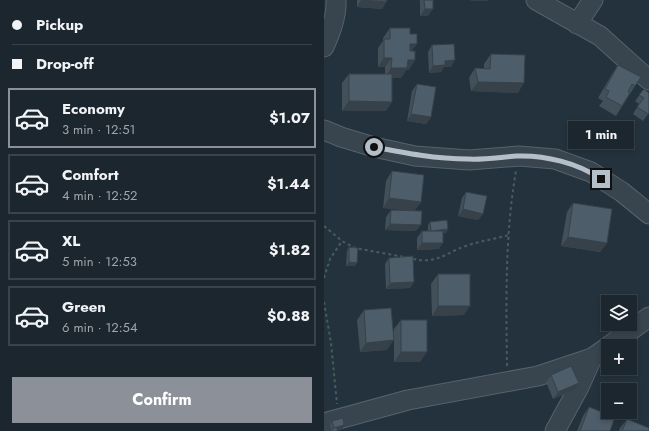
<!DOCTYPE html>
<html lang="en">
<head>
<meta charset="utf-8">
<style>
  body { margin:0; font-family:Jost,sans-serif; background:#28323a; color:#f1f3f6; height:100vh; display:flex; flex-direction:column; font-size:15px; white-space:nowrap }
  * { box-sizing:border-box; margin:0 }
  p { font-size:13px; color:#a0a5aa }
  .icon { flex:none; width:22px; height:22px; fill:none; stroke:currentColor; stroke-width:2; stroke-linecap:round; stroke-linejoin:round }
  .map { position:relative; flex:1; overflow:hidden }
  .side { display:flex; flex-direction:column; background:#1b262e; width:324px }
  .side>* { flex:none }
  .guide { display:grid; align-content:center; height:88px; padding:0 12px; background:#1b262e }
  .fabs { position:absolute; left:277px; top:295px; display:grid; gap:8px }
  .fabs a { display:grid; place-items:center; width:36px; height:36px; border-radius:0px; background:#1b262e; box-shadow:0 2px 6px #0003,0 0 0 1px #39434a; font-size:20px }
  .end { position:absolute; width:18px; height:18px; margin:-9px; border:5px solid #b4bfc9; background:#111; box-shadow:0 0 0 2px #111 }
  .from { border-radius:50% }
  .bubble { position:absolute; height:28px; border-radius:0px; background:#1b262e; box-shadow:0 2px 6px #0003,0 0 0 1px #39434a; font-size:13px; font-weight:700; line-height:28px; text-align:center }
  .guide b { display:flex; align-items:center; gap:14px; height:38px; font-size:15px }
  .guide b+b { border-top:1px solid #39434a }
  .guide i { width:10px; height:10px; background:#f1f3f6 }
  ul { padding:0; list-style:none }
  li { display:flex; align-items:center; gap:12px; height:60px; margin:0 8px 6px; padding:0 4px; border:2px solid #39434a; border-radius:0px }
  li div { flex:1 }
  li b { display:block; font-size:15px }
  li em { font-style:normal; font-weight:700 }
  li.active { border-color:#8c9099 }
  li>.icon { width:36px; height:36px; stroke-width:1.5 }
  .action { display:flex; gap:8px; margin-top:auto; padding:8px 12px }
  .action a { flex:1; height:46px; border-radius:0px; background:#8c9099; color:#fff; font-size:16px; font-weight:700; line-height:46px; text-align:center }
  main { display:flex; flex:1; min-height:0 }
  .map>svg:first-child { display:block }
</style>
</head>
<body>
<main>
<section class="side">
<div class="guide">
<b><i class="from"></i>Pickup</b>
<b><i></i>Drop-off</b>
</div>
<ul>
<li class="active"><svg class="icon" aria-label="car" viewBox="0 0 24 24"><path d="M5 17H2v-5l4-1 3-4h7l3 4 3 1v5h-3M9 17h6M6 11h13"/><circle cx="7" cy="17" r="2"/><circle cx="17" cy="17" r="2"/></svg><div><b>Economy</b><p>3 min · 12:51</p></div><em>$1.07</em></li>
<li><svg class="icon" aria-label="car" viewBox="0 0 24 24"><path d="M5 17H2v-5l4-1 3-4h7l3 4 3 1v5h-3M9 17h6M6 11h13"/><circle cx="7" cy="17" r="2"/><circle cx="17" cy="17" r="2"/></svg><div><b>Comfort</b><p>4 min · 12:52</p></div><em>$1.44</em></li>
<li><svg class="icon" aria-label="car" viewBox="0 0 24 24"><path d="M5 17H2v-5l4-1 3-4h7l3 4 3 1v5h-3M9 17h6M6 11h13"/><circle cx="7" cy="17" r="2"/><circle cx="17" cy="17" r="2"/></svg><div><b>XL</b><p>5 min · 12:53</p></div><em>$1.82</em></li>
<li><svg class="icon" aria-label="car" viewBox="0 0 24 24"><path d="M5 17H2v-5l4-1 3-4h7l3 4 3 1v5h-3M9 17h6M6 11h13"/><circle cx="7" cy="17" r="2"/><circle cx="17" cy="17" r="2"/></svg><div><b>Green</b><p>6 min · 12:54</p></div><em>$0.88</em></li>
</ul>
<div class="action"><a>Confirm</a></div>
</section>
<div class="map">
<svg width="325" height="431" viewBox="0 0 325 431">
  <rect width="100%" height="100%" fill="#24323d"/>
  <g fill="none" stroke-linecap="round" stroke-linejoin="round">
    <g stroke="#56626c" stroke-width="21">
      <g id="minor">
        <polyline points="212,0 276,36 325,80"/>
        <polyline points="253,24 269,0"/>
        <path d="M0 47C7 32 13 16 12 0"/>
        <polyline points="0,130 17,137 50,147 91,156 145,160 195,156 231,159 267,172 298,192 325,214"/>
        <polyline points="285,346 325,317"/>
        <polyline points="0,423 84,400 214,376 268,358 284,347"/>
        <polyline points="231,431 255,387 268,358"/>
      </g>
    </g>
    <g stroke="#465d5c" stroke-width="2" stroke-dasharray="3 3" stroke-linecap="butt">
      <polyline points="0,226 18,241 31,248 80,257"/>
      <path d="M89 259C114 264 121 253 142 246 156 241 171 239 185 235"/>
      <polyline points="0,278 6,259 18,241"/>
      <polyline points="0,302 7,343 13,404"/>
      <path d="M183 366C182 301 181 234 192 171"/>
    </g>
    <use href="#minor" stroke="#38444e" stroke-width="19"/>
  </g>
  <g fill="#42505a">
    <polygon points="33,0 63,0 62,2 58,9 33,7"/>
    <polygon points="96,0 109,0 104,16 96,16"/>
    <polygon points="66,28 86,34 88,51 85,70 82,70 77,78 68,78 62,111 18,111 18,83 25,74 61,74 61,67 54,67 54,48 59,41 59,38"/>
    <polygon points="108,45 127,67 120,67 117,72 105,73 104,52"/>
    <polygon points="167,54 194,93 147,91 145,78 151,68 160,69 160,64"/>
    <polygon points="294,65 311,86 292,116 275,106 279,101 274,98 288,74"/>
    <polygon points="93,84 107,117 102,124 83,121 88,91"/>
    <polygon points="320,89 325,113 319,121 309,114 315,104 311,101"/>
    <polygon points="68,171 97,202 90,211 92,231 61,230 62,217 67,210 87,211 59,208 62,181"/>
    <polygon points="142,192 159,214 154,220 134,216 138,198"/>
    <polygon points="249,203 283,243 276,252 237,246 243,212"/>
    <polygon points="106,222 124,229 122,233 119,233 115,249 93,250 93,238 98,231 104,231 104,225"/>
    <polygon points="25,247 31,266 22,266 23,251"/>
    <polygon points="65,258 90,282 86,288 62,289 61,264"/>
    <polygon points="114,274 140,315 108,316 107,284"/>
    <polygon points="40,310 63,350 36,352 33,320"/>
    <polygon points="77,320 96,362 70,362 70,329"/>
    <polygon points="227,375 250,390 229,399 222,382"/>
    <polygon points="265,407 286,431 253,431 259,416"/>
    <polygon points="303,419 325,431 295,431 296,428"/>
    <polygon points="8,421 20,425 18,429 14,430 7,430 6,424"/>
  </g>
  <g fill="#36414a">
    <polygon points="37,0 62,2 58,9 33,7"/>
    <polygon points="147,0 165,0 164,1 146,1"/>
    <polygon points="101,9 109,9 104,16 96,16"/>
    <polygon points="86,44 93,44 86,53"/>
    <polygon points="60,58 68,58 61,67 54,67"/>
    <polygon points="84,60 91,60 85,70 82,70 77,78 61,78 67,68"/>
    <polygon points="131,60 127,67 120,67 117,72 105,73 109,66 121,61"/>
    <polygon points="154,82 200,83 194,93 147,91"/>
    <polygon points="25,101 68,102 62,111 18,111"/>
    <polygon points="87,114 107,117 102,124 83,121"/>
    <polygon points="65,198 97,202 90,211 59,208"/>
    <polygon points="139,209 159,214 154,220 134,216"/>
    <polygon points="66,224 97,225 92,231 61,230"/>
    <polygon points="124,229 122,233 105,235 107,231"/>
    <polygon points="244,237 283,243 276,252 237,246"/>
    <polygon points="98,243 119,243 115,249 93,250"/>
    <polygon points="25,262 33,263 31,266 22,266"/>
    <polygon points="90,282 86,288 62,289 66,283"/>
    <polygon points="114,306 146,306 140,315 108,316"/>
    <polygon points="70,340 63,350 36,352 42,343"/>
    <polygon points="77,352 103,352 96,362 70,362"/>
    <polygon points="255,383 250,390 229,399 234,392"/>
    <polygon points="20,425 18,429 10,431 10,428"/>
  </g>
  <g fill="#4d5d69" stroke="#36414a">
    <polygon points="37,0 63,0 62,2"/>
    <polygon points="100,0 109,0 109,9 101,9"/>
    <polygon points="66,28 86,28 86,34 93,34 93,44 86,44 86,51 91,51 91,60 84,60 83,68 67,68 68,58 60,58 60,39 66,39"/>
    <polygon points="130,44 131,60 121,61 121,65 109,66 108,45"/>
    <polygon points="167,54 201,55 200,83 154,82 151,68 166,69"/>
    <polygon points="294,65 317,77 311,86 308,84 304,92 306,93 298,106 282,97 285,91 281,89"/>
    <polygon points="25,74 68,74 68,102 25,101"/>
    <polygon points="93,84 112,87 107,117 87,114"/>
    <polygon points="320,89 325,93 325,113 324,114 313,107 320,98 315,95"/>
    <polygon points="68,171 100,175 97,202 65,198"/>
    <polygon points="142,192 163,196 159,214 139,209"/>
    <polygon points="249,203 288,209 283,243 244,237"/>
    <polygon points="67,210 98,211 97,225 66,224"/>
    <polygon points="123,220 124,229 107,231 106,222"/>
    <rect x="98" y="231" width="21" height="12"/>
    <polygon points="25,247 34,248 33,263 25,262"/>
    <polygon points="89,256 90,282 66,283 65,258"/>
    <rect x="114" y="274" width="32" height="32"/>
    <polygon points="67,308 70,340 42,343 40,310"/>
    <rect x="77" y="320" width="26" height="32"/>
    <polygon points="247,366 255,383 234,392 227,375"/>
    <polygon points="265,407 291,417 286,431 256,431"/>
    <polygon points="19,418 20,425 10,428 8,421"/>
    <polygon points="303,419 325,428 325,431 298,431"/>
    <polygon points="12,427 14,431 6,431"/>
  </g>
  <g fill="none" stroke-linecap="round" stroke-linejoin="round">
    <path stroke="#b4bfc9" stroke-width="5" d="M50 147C81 153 112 159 144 159 160 160 177 157 193 156 221 155 254 163 277 179"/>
  </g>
</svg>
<div class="fabs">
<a><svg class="icon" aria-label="layers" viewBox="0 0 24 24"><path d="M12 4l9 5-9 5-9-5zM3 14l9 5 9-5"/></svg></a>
<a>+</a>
<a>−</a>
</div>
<i class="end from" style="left:50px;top:147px"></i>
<i class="end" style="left:277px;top:179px"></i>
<div class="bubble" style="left:244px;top:121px;width:66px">1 min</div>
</div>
</main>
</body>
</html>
